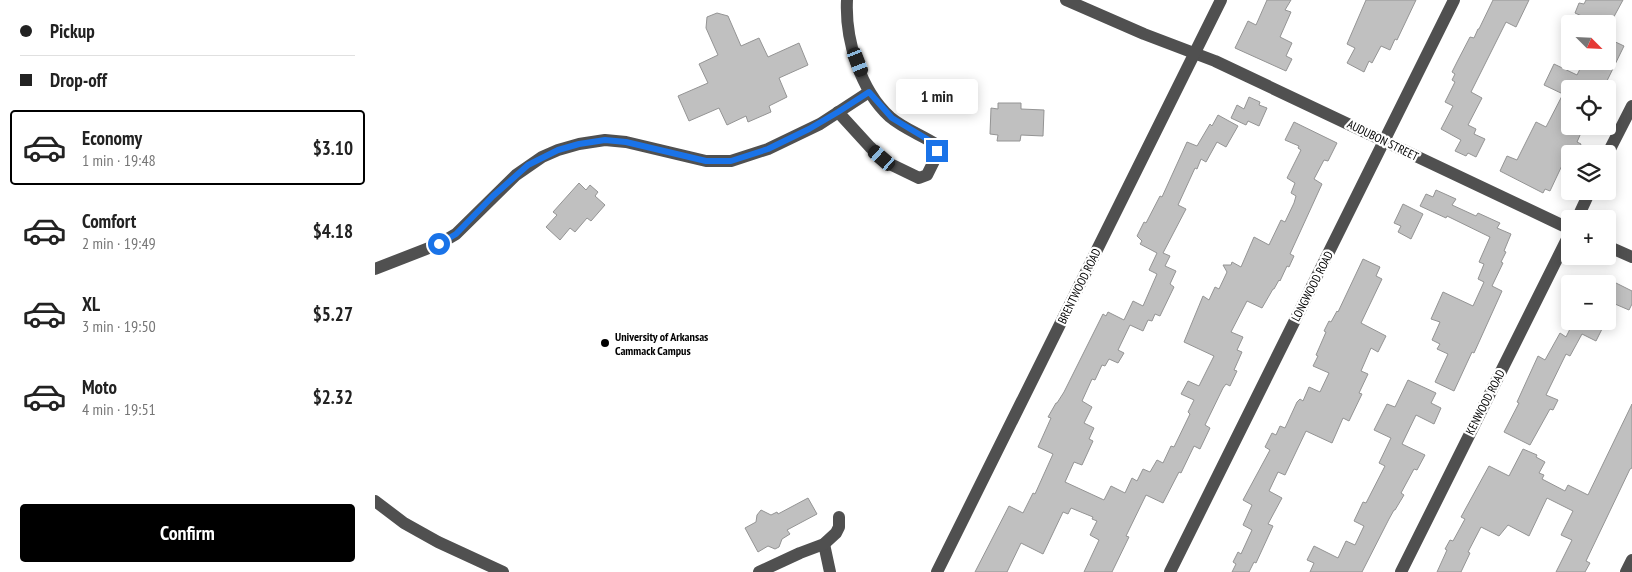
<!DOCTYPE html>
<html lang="en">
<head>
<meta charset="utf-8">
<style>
  body { margin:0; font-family:"PT Sans Narrow",sans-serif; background:#f6f6f6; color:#222; height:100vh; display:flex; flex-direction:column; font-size:19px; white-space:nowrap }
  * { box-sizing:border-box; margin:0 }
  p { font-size:16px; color:#767676 }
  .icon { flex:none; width:28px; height:28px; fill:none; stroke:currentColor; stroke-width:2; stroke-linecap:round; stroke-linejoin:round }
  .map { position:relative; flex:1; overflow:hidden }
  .panel { display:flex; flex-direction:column; background:#fff; width:375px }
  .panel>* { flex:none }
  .top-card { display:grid; align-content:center; height:110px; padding:0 20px; background:#fff }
  .needle { width:32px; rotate:114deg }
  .tools { position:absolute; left:1186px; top:15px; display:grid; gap:10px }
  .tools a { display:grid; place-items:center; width:55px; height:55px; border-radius:5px; background:#fff; box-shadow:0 2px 12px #0003; font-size:25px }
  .end { position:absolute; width:22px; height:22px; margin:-11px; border:6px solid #1a73e8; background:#fff; box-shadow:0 0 0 2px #fff }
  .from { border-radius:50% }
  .bubble { position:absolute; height:35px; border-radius:5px; background:#fff; box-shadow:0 2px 12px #0003; font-size:16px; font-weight:800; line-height:35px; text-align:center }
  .car { position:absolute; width:15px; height:30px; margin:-15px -8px; border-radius:6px; box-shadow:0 0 4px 1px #0007; background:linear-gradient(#222 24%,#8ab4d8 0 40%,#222 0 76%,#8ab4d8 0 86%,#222 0) }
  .top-card b { display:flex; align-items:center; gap:18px; height:48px; font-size:19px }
  .top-card b+b { border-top:1px solid #e0e0e0 }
  .top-card i { width:12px; height:12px; background:#222 }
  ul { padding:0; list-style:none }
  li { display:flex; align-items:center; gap:15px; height:75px; margin:0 10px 8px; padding:0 10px; border:2px solid transparent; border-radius:5px }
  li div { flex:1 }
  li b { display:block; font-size:19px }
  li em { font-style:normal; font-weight:800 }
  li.active { border-color:#000 }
  li>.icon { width:45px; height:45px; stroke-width:1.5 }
  .cta { display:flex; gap:10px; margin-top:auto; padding:10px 20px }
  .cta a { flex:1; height:58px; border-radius:5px; background:#000; color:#fff; font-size:20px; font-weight:800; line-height:58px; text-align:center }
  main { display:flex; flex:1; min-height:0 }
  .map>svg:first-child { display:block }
</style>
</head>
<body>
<main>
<section class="panel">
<div class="top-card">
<b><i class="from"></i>Pickup</b>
<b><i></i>Drop-off</b>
</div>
<ul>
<li class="active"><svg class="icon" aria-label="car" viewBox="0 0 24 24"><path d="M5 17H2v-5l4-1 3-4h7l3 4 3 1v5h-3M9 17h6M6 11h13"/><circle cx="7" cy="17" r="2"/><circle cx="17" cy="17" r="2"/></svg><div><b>Economy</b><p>1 min · 19:48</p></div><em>$3.10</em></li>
<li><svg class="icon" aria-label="car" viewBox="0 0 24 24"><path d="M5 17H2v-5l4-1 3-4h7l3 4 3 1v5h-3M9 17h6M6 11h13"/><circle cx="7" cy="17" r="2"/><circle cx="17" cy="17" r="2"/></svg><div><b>Comfort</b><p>2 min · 19:49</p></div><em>$4.18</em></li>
<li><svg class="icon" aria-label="car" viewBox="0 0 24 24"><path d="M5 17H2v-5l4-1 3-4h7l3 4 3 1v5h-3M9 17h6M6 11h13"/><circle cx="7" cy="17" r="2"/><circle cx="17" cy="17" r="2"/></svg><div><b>XL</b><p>3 min · 19:50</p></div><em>$5.27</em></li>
<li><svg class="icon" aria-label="car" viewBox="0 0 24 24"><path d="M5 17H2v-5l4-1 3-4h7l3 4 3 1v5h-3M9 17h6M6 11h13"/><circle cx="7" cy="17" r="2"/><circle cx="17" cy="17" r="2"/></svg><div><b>Moto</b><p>4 min · 19:51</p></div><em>$2.32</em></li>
</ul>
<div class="cta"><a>Confirm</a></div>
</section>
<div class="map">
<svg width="1257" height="572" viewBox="0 0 1257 572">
  <rect width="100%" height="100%" fill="#fff"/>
  <g fill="#c0c0c0" stroke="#949494">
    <polygon points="892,0 916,0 910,10 916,12 905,37 917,43 911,56 917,59 911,71 860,48 873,21 881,25"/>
    <polygon points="991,0 1041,0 1022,40 1020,39 1015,50 1006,46 997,63 994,61 989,72 972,63 980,48 972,44"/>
    <polygon points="1118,0 1154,0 1141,27 1131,22 1096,92 1107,98 1093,125 1101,129 1099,134 1110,139 1101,157 1093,153 1091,156 1080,151 1086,140 1066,129 1078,106 1070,102 1080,82 1077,80 1080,74 1077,72 1082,62 1095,37 1099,38 1103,29 1104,29"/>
    <polygon points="1211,0 1248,0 1235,24 1218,24 1208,19 1209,17 1200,13 1204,3 1209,4"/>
    <polygon points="342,13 353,16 366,46 384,38 393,57 424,43 433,65 404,78 412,97 394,106 396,112 373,122 371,116 352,125 344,108 314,121 303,96 333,83 324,64 343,55 331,28 332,17"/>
    <polygon points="1232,38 1249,46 1228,89 1195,89 1195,126 1209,126 1202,142 1206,144 1202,154 1195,154 1194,161 1190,159 1175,191 1170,189 1168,193 1125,171 1132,156 1142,160 1161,122 1171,127 1188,94 1169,85 1179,64 1202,75 1209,61 1232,61"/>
    <polygon points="874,97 885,102 884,105 892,108 884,126 873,121 871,125 856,118 862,105 869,109"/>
    <polygon points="623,103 646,103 646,109 669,110 668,136 646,135 645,141 622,141 623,135 615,134 616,108 623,109"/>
    <polygon points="843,115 863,126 851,147 842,142 831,162 826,159 822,169 820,168 803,205 811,209 788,253 795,256 790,266 801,271 795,284 799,287 785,316 780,314 777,321 773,320 768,331 755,325 743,350 749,353 743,363 734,359 730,366 727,365 720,380 717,379 707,401 717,407 709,423 719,428 714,439 718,441 707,465 699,462 690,482 729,500 736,486 750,493 757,478 762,481 768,469 775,472 782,460 788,463 796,446 799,447 815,414 813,412 819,400 806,394 813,381 824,386 839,356 809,342 828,296 834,300 840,287 844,289 852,272 848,265 856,265 857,262 866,267 879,237 894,245 906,220 910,222 919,203 921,196 916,193 920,183 912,178 926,150 923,148 924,146 910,140 919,122 962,143 953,161 949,160 939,179 947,184 915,254 919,256 914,267 912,266 905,281 904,280 899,289 898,289 887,308 872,301 856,332 868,337 862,350 867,352 859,370 862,371 855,386 851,384 848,388 830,425 835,428 825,449 819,446 806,473 804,472 788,503 771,495 751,536 754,537 737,572 709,572 724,540 715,535 722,521 717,519 718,517 696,508 693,514 688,512 668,554 646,543 632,572 600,572 634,506 648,513 658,493 660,494 678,454 663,447 676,418 673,417 681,403 682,403 689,392 728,314 731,316 733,312 749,320 758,301 768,306 782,274 774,270 782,253 765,244 767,241 762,236 769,222 771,223 785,196 787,197 812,142 822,146 835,124 837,126"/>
    <polygon points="204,183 211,190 215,185 223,192 220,196 230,205 216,221 212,218 200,232 195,228 185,240 171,227 182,215 178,212"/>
    <polygon points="1061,190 1081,199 1077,205 1101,216 1103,213 1125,223 1122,228 1136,234 1129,251 1131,252 1126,262 1128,263 1117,286 1127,291 1099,353 1097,352 1079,391 1060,382 1073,354 1062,349 1065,344 1057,340 1065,322 1056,319 1068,292 1098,306 1109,282 1103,279 1109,264 1104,262 1115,237 1072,216 1071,218 1045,206 1051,194 1058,197"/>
    <polygon points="1028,204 1048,214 1036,239 1023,232 1026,226 1019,223"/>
    <polygon points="988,259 1005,267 1001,276 1007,279 986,323 1011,336 1003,352 996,348 986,371 993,374 984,393 987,394 974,421 968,418 957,443 931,431 910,475 903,472 894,491 907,498 893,524 898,526 881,563 879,562 874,572 857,572 861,564 858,562 863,552 866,554 877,530 868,525 877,505 868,500 895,450 890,447 897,433 901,435 905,426 910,428 922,402 925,399 928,401 934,387 945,392 954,373 938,366 943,356 941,355 951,332 949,331 954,321 956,322 962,311 963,312"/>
    <polygon points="1237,281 1257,291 1257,304 1254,310 1240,304 1232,319 1232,291"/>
    <polygon points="1199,321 1231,321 1221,341 1207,334 1195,356 1191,354 1171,395 1183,400 1178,410 1175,409 1155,445 1129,432 1144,403 1142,402 1163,356 1170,360 1185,333 1191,337"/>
    <polygon points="1033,380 1061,393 1056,403 1066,408 1059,424 1041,415 1027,444 1050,455 1042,470 1039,469 1026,493 1029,495 1020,510 1019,510 1014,519 987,572 935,572 939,563 932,560 939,546 963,558 971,541 980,545 989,526 979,521 988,502 991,503 1010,466 1004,463 1016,438 999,430 1012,404 1020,407"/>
    <polygon points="1257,404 1257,468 1255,469 1211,561 1215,563 1210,572 1181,572 1197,540 1186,535 1198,511 1172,498 1154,536 1133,525 1124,536 1106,527 1093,552 1095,553 1086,572 1062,572 1072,550 1070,549 1075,540 1078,541 1090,519 1086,517 1114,466 1134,476 1148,449 1162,455 1161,457 1170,462 1164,473 1169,475 1167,479 1190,491 1193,485 1213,495"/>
    <polygon points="433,498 442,514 412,530 415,534 407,539 404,547 400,549 393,546 383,552 370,528 381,522 382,515 386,510 396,515 402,512 403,514"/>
  </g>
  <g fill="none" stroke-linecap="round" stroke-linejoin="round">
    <g stroke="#505050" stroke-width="12">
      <polyline points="691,0 769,34 840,61 1195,229"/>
      <path d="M463 112 495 147 507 158 513 163 544 178 552 175 562 155V145C547 135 529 129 515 117 485 90 470 39 472 0"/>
      <polyline points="1232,155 1257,106"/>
      <polyline points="1202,219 1215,191"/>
      <polyline points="1232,246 1257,257"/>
      <polyline points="0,269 64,244 81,234 141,175 167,157 183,150 204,144 230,140 251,142 331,161 356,161 393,149 445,124 494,92"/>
      <polyline points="0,501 29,523 63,542 128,572"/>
      <polyline points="449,544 455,572"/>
      <polyline points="384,572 425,553 449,544 461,533 464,527 464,517"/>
      <polyline points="562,572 846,0"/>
      <polyline points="795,572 1079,0"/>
      <polyline points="1026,572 1195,233"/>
      <polyline points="1251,572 1257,560"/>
    </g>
  </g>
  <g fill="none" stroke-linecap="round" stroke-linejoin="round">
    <polyline stroke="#1a73e8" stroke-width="6" points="64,244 81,234 118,196 153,165 183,150 204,144 230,140 251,142 331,161 356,161 393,149 434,129 463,112 494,92 517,118 562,145 562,151"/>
  </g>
  <circle fill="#000" stroke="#fff" stroke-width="2" cx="230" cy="343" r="5"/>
  <g text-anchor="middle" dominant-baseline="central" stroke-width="4.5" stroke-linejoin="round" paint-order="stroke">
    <g font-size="12" fill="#000" stroke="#fff">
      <text transform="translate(1008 140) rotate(26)">AUDUBON STREET</text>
      <text transform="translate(704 286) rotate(-64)">BRENTWOOD ROAD</text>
      <text transform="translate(937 286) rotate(-63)">LONGWOOD ROAD</text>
      <text transform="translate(1110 402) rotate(-63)">KENWOOD ROAD</text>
    </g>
    <g font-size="12" font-weight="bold" fill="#000" stroke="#fff" text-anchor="start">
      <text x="240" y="336">University of Arkansas<tspan x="240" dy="14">Cammack Campus</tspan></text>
    </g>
  </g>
</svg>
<div class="tools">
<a><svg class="needle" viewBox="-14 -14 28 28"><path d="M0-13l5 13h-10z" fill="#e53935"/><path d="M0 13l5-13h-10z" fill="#767676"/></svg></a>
<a><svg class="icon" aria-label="locate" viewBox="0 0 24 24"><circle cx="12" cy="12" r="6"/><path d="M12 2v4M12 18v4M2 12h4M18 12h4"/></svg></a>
<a><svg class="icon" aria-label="layers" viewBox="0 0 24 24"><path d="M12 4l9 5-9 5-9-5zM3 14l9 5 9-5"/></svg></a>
<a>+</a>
<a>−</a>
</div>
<i class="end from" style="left:64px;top:244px"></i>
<i class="end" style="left:562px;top:151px"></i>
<div class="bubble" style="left:521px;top:79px;width:82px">1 min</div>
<i class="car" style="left:483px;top:62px;rotate:159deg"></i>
<i class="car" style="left:507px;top:158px;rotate:311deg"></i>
</div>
</main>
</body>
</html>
